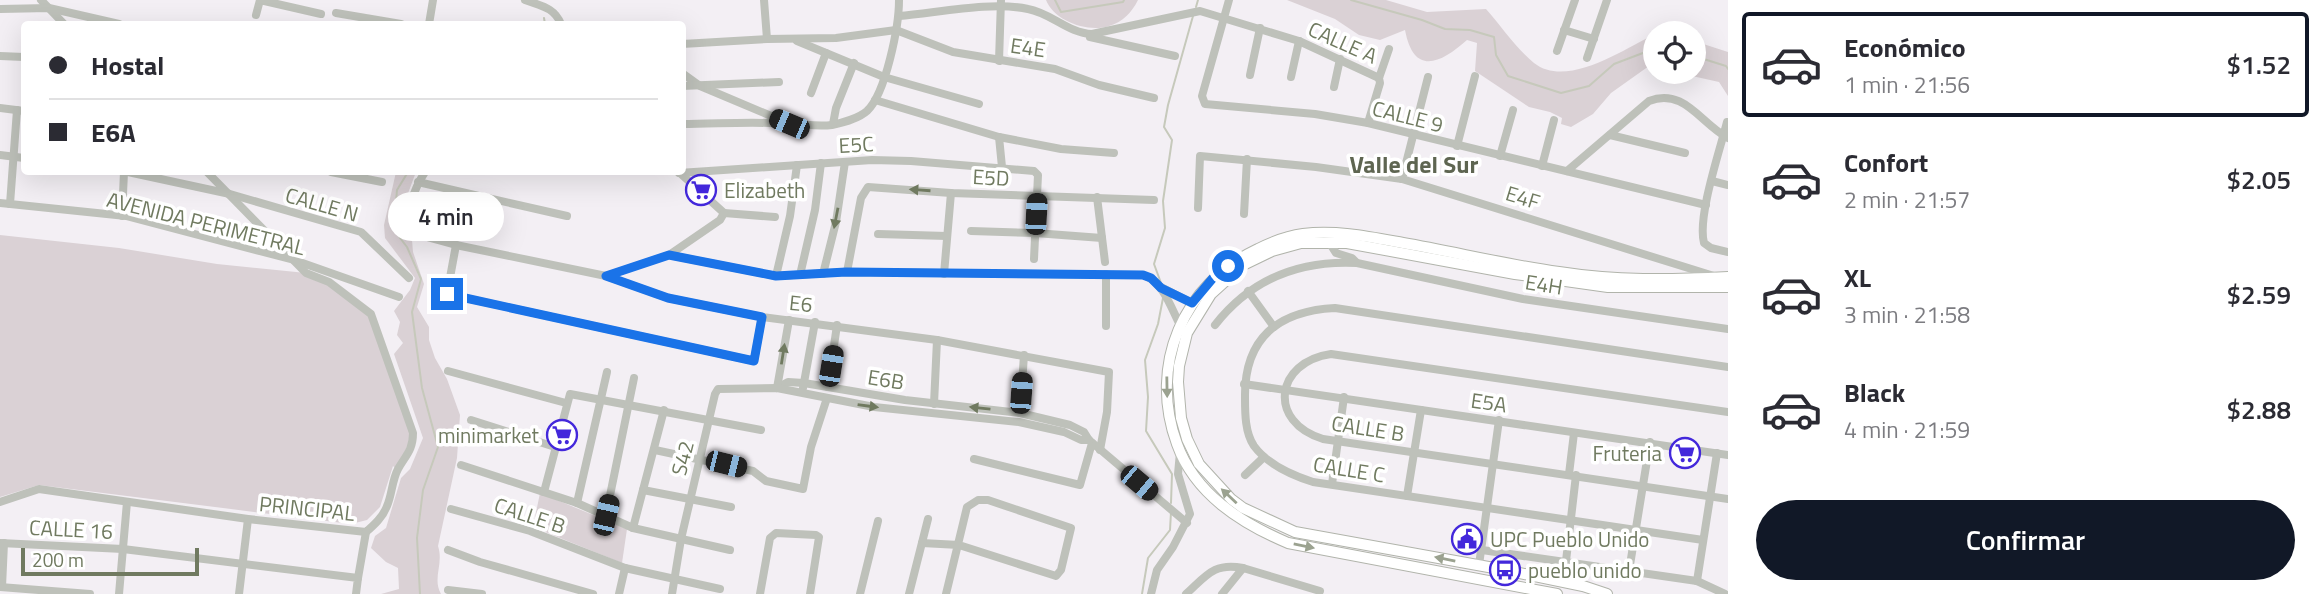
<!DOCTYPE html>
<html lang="es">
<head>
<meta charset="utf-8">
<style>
  body { margin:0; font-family:"Titillium Web",sans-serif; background:#f7f7f7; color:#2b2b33; height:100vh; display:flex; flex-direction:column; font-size:26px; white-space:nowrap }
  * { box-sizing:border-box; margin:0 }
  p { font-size:23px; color:#7c7c81 }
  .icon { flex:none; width:38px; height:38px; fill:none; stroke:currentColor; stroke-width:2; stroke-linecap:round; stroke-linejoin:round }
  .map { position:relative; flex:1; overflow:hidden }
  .side { display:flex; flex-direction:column; background:#fff; width:595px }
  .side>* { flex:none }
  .guide { position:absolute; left:21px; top:21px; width:665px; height:154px; border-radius:7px; box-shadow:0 7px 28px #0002; display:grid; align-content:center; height:154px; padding:0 28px; background:#fff }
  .buttons { position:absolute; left:1643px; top:21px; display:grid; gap:14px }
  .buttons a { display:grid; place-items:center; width:63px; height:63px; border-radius:50%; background:#fff; box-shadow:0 7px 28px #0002; font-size:35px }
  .scale { position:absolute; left:21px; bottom:18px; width:178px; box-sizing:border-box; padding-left:7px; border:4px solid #707a60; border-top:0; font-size:19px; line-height:24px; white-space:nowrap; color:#707a60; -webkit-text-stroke:5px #fff; paint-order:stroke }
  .end { position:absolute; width:32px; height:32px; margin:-16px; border:9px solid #1a73e8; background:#fff; box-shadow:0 0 0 4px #fff }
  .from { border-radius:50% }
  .bubble { position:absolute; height:49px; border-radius:24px; background:#fff; box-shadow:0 7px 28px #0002; font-size:23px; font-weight:600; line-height:49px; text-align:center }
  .car { position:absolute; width:21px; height:42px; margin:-21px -10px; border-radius:9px; box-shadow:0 0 5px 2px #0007; background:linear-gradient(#222 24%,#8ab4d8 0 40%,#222 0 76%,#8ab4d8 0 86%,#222 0) }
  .guide b { display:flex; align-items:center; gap:24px; height:66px; font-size:26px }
  .guide b+b { border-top:2px solid #e1e1e2 }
  .guide i { width:18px; height:18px; background:#2b2b33 }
  ul { padding:12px 0 0; list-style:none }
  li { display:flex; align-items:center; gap:21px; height:105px; margin:0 14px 10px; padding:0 14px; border:4px solid transparent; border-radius:7px }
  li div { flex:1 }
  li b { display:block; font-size:26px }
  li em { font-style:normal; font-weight:600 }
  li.selected { border-color:#111827 }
  li>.icon { width:63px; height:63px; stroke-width:1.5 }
  .primary-button { display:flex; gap:14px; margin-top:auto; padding:14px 28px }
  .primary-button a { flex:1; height:80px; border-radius:42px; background:#111827; color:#fff; font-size:28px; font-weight:600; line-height:80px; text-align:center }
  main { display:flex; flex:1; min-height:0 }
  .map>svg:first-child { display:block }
</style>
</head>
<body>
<main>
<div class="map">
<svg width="1728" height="594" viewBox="0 0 1728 594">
  <rect width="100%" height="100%" fill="#f3eff4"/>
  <g fill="#dad1d5">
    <path d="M1046 0H1138C1132 12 1123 22 1109 26 1088 33 1054 21 1046 0Z"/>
    <path d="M1287 0H1386L1427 12 1486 9C1501 26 1516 48 1534 63 1567 89 1624 49 1655 34V65L1649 66 1611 93 1593 114 1571 127 1561 124 1562 118 1550 112 1529 107 1475 71 1477 43 1467 40C1441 63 1414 77 1405 30L1380 40 1359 35 1335 19Z"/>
    <polygon points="1694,41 1728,52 1728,96 1719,82 1692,76 1687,72 1694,72"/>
    <path d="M396 172H416L404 204 400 227 406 236 412 240 413 252 424 284 417 307 429 327V340L435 358 447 379 460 415 457 458 438 546C444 564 432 578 441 594H381L399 589 398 568 386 562 371 548 375 536 386 528 401 478 410 469 423 438 394 354 403 343 397 335 400 322 394 311 410 290 415 278 385 238 384 225Z"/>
    <polygon points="0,235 119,248 217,264 306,273 329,282 371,314 413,433 397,470 393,466 380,507 367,520 351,524 39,485 0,497"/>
    <polygon points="540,493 627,529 622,563 533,527"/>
  </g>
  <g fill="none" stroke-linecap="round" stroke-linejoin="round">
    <g stroke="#c6c9bb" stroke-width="2">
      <polyline points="1055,0 1061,12 1123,2 1124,0"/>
      <polyline points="1351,0 1422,20 1445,29 1470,30 1494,37 1496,55 1508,76 1561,93 1589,86 1614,64 1656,48"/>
      <polyline points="1196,7 1198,0"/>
      <polyline points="544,18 545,24"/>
      <polyline points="1694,56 1726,66 1728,69"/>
      <polyline points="408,172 397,190 395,213 400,238 407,247 421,279 412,312 422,388 438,447 423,490 417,538 420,594"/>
      <polyline points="1161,283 1154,264 1165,228 1163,201 1172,140 1164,127 1168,105 1193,16"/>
      <polyline points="1163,298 1158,324 1145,360 1148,397 1146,431 1172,474 1171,503"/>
      <polyline points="1142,594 1148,558 1170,530 1171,512"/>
    </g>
    <g stroke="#b1b4ab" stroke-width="12">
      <g id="major">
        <path d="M1557 594 1288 543C1241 523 1195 494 1177 444 1148 365 1183 284 1258 249 1272 242 1287 236 1303 234 1337 230 1370 237 1403 243 1455 252 1507 265 1559 272 1616 281 1670 280 1728 277"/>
        <polyline points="1607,594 1583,586 1505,570 1295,532 1243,508 1231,499 1199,464 1187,439 1181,418 1178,382 1179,366 1187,333 1211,294 1243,265 1272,251 1301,243 1347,243 1515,274 1608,287 1728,287"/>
      </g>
    </g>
    <g stroke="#bec1ba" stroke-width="8">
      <polyline points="41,0 64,24"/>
      <path d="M525 0C541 6 554 7 561 24"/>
      <polyline points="764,0 767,39"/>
      <polyline points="1229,0 1202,96 1205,104 1315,114 1368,123 1706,205"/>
      <polyline points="0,9 49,8 119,24"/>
      <polyline points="336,13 401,24"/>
      <polyline points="256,15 260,0 321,14"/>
      <path d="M899 16C937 13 991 1 1028 9 1051 13 1068 33 1092 34L1200 11 1299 41 1379 78"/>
      <polyline points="429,24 433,0"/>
      <polyline points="896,30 953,52 1055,69 1099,85 1154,98"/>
      <polyline points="1564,30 1594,39"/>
      <polyline points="1090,37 1175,56"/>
      <polyline points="797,41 884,77 979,104"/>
      <polyline points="682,44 767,39 836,38 896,30"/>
      <polyline points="1557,51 1575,0"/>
      <polyline points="0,56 24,57"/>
      <polyline points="1587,58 1607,0"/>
      <polyline points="999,61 1001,0"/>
      <polyline points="682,73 700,86 783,121"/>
      <polyline points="1250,75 1260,28"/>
      <polyline points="1291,77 1299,41"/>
      <polyline points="682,86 779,82"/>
      <polyline points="1334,87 1340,59"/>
      <polyline points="811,93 826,53"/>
      <polyline points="875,100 999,137 1061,149 1114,153"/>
      <polyline points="0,108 24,111"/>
      <path d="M1727 122C1720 150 1697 217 1704 243L1711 248 1728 252"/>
      <polyline points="1368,123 1380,83 1379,78 1389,49"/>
      <path d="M682 124C718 124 754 121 789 124 804 124 817 127 832 125 842 123 859 118 867 111 886 93 899 26 899 0"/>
      <polyline points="833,124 836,108 854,63"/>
      <polyline points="1610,135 1685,153"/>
      <polyline points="999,137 1002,167"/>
      <polyline points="1457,146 1475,76"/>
      <polyline points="0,155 24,158"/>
      <polyline points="1500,156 1513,110"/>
      <polyline points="1542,166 1554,120"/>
      <path d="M1567 171 1649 101C1684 87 1701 124 1728 138"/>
      <polyline points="128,172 230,194 361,232 409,278"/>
      <polyline points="331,172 382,182"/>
      <path d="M425 172C415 187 403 216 412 233L456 245 606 276 668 298 762 317 937 340 1109 372 1107 412 1100 450"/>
      <polyline points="679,173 872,160 911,161 1034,171 1038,175 1034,259"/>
      <polyline points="680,173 724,213"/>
      <polyline points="1402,179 1428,77"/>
      <polyline points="1712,181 1728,185"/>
      <polyline points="418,182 567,216"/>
      <polyline points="1097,197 1105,262"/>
      <polyline points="0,203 126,216 294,260 399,297"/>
      <polyline points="10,204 17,110"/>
      <polyline points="1198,208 1200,156 1316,167 1402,179 1714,276"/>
      <polyline points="724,213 775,217"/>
      <polyline points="1244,214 1247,159"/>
      <polyline points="122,216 124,172"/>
      <polyline points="971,231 1035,233 1102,238"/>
      <polyline points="878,234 947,236"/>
      <polyline points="1329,242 1336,253 1352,258 1356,262"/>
      <polyline points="456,245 447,294 754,361 762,317"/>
      <polyline points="669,255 720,220 724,213"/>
      <polyline points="847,272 861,198 868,187 951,193 1154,200"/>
      <polyline points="823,274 836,222 845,162"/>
      <polyline points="944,274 951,193"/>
      <polyline points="1106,274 1106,326"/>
      <polyline points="800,275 815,210 821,163"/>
      <path d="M606 276 669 255 776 276 847 272 1143 275C1163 281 1171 308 1180 325"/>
      <polyline points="776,276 790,216 797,165"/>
      <polyline points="1161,287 1192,303"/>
      <polyline points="1248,291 1274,327"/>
      <path d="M1215 325C1251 279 1299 260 1357 263L1523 299 1728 329"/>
      <polyline points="448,371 566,403"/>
      <polyline points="1244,384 1728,455"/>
      <polyline points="828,387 837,325"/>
      <polyline points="777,388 788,382 804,383 905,400 1020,413 1070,425 1084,432 1089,440 1187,523"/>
      <polyline points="777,388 789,320"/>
      <polyline points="803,388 815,322"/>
      <polyline points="934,404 937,340"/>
      <path d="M1728 412 1331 354C1275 362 1267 422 1323 439L1728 499"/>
      <polyline points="1020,413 1024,355"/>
      <polyline points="471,420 555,447"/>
      <polyline points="655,450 753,471 766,481 803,489 811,447 827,398"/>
      <polyline points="974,459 1080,485 1092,443"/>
      <polyline points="461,465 577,503 633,528 730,550"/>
      <polyline points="1569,474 1574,433"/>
      <polyline points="1245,475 1264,457"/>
      <polyline points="1332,484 1344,397"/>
      <polyline points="643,490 731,507"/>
      <polyline points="544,492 570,394 761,430"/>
      <polyline points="1407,496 1421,410"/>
      <path d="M0 502 39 489 248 519 366 532C374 525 383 517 387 506 392 495 392 480 398 469 406 455 413 450 413 433L371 314 329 282 306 273 207 172"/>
      <polyline points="577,503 607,372"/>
      <polyline points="451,509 530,531 625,568 720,589"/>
      <polyline points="606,515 634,378"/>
      <polyline points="633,528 664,410"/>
      <path d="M1703 540 1313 482C1291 475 1268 465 1254 446 1245 433 1245 413 1245 398 1244 339 1277 311 1335 308L1728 367"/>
      <polyline points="0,543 123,549 358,578 356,594"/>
      <polyline points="922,543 959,545 1053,575 1056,576 1061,570 1071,528 988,500 978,500 967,507 946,594"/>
      <polyline points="448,550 480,562 593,594"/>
      <polyline points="1482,550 1697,581 1725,594"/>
      <polyline points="1566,561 1576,475"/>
      <polyline points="1479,565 1499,420"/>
      <polyline points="1629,571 1650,442"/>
      <polyline points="358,578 366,532"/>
      <polyline points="1697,581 1717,453"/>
      <polyline points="0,587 90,594"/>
      <polyline points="2,587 4,543"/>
      <polyline points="448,590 482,594"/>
      <polyline points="119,594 127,502"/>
      <polyline points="239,594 248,519"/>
      <polyline points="619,594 625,568"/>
      <polyline points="672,594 681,539 715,394 718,389 777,388 874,407 1019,422 1064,432 1081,440 1089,440"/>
      <polyline points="760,594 770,538 776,533 816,535 819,537 810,594"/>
      <polyline points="860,594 878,521"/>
      <polyline points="909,594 928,519"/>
      <polyline points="1151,594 1157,570 1173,547 1190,514 1178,474 1180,452"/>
      <path d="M1186 594C1206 576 1214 562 1243 568"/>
      <polyline points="1222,594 1243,568 1320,591"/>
    </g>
    <use href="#major" stroke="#fff" stroke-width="10"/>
  </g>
  <defs><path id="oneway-solid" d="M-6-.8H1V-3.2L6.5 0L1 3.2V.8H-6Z" transform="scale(1.75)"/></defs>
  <g fill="#707a60">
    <use href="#oneway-solid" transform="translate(920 190) rotate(-176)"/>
    <use href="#oneway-solid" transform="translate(836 218) rotate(101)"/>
    <use href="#oneway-solid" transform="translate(783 354) rotate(-81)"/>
    <use href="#oneway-solid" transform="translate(868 406) rotate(8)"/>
    <use href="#oneway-solid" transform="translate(980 408) rotate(-174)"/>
  </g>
  <g fill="#9ba290">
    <use href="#oneway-solid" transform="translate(1167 387) rotate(89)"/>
    <use href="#oneway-solid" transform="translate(1229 496) rotate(-137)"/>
    <use href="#oneway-solid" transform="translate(1304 546) rotate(11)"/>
    <use href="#oneway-solid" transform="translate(1445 559) rotate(-169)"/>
  </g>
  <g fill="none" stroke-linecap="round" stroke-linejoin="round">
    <polyline stroke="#1a73e8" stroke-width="9" points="447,294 754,361 762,317 668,298 606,276 669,255 776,276 846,272 1143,275 1151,278 1161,288 1192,303 1213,278 1228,266"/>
  </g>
  <defs>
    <g id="supermarket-ring" transform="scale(1.575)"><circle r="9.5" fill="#fff" stroke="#4328db" stroke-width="1.5"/><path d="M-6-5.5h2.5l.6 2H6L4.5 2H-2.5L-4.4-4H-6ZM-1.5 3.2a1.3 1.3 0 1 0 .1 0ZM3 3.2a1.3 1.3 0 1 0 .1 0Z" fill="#4328db"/></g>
    <g id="civic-ring" transform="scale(1.575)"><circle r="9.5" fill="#fff" stroke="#4328db" stroke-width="1.5"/><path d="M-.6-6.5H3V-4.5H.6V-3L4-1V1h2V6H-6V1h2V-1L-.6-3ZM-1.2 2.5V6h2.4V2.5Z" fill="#4328db"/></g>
    <g id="bus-ring" transform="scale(1.575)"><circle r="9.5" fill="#fff" stroke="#4328db" stroke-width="1.5"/><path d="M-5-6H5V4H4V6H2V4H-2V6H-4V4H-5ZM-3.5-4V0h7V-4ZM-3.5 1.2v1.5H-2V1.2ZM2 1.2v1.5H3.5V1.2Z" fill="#4328db"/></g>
  </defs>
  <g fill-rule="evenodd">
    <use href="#supermarket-ring" x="701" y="190"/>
    <use href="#supermarket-ring" x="562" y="435"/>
    <use href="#supermarket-ring" x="1685" y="453"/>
    <use href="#civic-ring" x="1467" y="539"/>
    <use href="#bus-ring" x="1505" y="570"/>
  </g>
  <g text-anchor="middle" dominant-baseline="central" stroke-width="7" stroke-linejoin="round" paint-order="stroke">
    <g font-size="21" fill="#707a60" stroke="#fff">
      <text transform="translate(1343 42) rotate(24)">CALLE A</text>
      <text transform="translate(1028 47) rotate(8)">E4E</text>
      <text transform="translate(1408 116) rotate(14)">CALLE 9</text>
      <text transform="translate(856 144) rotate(-3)">E5C</text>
      <text transform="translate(991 177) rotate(3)">E5D</text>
      <text transform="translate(1523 197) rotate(17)">E4F</text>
      <text transform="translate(322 204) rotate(16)">CALLE N</text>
      <text transform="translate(206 223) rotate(14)">AVENIDA PERIMETRAL</text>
      <text transform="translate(1544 284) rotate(9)">E4H</text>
      <text transform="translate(801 303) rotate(6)">E6</text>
      <text transform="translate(886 379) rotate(9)">E6B</text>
      <text transform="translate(1489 402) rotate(8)">E5A</text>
      <text transform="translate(1368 428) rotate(9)">CALLE B</text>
      <text transform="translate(682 458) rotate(-76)">S42</text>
      <text transform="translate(1349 469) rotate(9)">CALLE C</text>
      <text transform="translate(307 508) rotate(6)">PRINCIPAL</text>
      <text transform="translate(530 515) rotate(18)">CALLE B</text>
      <text transform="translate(71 529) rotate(3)">CALLE 16</text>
    </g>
    <g font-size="21" fill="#707a60" stroke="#fff" text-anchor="start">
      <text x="724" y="190">Elizabeth</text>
      <text x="539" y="435" text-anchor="end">minimarket</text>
      <text x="1662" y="453" text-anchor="end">Fruteria</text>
      <text x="1490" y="539">UPC Pueblo Unido</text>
      <text x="1528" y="570">pueblo unido</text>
    </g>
    <g font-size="24" font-weight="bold" fill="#5e6551" stroke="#fff">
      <text x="1414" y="164">Valle del Sur</text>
    </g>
  </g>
</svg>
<div class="buttons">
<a><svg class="icon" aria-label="locate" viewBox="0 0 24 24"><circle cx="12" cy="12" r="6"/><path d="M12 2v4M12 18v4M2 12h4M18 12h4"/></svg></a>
</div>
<div class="scale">200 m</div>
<i class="end from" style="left:1228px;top:266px"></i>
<i class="end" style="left:447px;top:294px"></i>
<div class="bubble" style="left:388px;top:192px;width:116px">4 min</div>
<i class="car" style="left:789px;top:124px;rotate:293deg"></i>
<i class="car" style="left:1036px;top:214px;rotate:3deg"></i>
<i class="car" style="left:831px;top:366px;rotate:9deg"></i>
<i class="car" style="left:1021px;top:393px;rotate:4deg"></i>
<i class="car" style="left:726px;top:464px;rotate:104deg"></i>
<i class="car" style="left:1139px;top:483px;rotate:130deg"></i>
<i class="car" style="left:606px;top:515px;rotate:13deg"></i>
<div class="guide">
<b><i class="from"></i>Hostal</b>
<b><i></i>E6A</b>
</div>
</div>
<section class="side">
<ul>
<li class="selected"><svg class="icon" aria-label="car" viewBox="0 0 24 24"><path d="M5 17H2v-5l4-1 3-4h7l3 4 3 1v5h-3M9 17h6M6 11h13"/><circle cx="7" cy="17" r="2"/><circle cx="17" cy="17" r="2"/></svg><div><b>Económico</b><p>1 min · 21:56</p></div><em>$1.52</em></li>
<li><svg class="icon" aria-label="car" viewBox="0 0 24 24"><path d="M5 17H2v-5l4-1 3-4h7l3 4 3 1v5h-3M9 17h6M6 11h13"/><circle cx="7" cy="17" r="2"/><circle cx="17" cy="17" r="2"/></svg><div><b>Confort</b><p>2 min · 21:57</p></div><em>$2.05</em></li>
<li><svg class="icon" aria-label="car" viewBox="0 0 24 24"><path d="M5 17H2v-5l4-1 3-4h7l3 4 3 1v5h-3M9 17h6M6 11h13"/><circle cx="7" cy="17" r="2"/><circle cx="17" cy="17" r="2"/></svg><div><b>XL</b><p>3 min · 21:58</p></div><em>$2.59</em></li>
<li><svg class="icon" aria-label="car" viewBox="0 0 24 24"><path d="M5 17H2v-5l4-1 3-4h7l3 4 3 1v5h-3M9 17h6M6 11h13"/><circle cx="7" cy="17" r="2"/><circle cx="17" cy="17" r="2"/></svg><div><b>Black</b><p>4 min · 21:59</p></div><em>$2.88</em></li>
</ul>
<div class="primary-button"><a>Confirmar</a></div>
</section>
</main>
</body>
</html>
